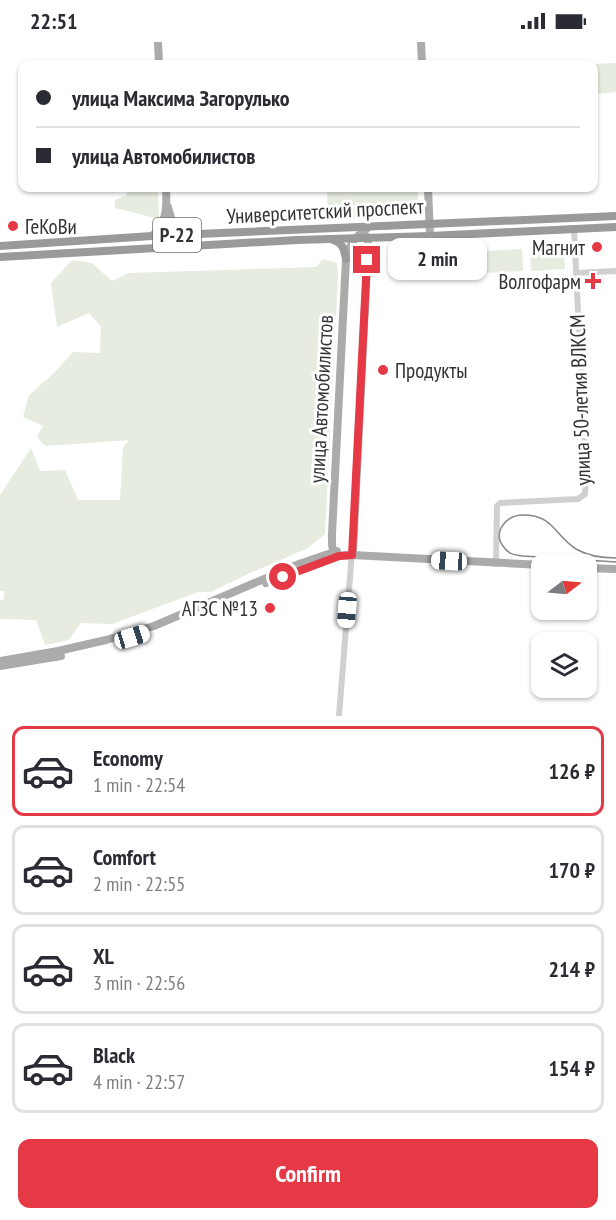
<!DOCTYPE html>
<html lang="en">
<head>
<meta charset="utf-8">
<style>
  body { margin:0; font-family:"PT Sans Narrow",sans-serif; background:#f2f2f3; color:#2b2b33; height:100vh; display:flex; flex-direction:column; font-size:22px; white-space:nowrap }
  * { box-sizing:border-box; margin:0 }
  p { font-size:20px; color:#7c7c81 }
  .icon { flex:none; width:33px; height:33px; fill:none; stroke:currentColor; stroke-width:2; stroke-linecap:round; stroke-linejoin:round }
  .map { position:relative; height:674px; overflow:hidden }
  .drawer { display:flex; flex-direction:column; background:#fff; flex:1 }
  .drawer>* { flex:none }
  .top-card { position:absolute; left:18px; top:18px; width:580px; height:132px; border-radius:12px; box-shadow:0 2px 4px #0004; display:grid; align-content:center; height:132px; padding:0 18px; background:#fff }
  .needle { width:39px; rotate:74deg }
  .fabs { position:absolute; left:531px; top:512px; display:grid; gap:12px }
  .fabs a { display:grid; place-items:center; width:66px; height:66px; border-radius:12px; background:#fff; box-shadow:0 2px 4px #0004; font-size:30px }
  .end { position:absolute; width:27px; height:27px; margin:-14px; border:8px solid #e63946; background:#fff; box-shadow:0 0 0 3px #fff }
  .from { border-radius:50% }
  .bubble { position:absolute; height:42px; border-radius:12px; background:#fff; box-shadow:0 2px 4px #0004; font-size:20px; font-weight:700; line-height:42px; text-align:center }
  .car { position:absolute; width:18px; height:36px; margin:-18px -9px; border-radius:8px; box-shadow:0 0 4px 2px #0007; background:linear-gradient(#fff 24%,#345 0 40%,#fff 0 76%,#345 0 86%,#fff 0) }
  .top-card b { display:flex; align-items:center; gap:21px; height:57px; font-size:22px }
  .top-card b+b { border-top:2px solid #e1e1e2 }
  .top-card i { width:15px; height:15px; background:#2b2b33 }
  ul { padding:10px 0 0; list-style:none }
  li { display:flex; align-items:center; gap:18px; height:90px; margin:0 12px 9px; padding:0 6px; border:3px solid #e1e1e2; border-radius:12px }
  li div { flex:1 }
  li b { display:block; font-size:22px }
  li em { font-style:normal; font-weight:700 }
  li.current { border-color:#e63946 }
  li>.icon { width:54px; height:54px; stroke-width:1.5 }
  .button { display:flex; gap:12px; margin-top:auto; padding:12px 18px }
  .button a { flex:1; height:69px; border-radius:12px; background:#e63946; color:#fff; font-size:24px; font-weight:700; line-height:69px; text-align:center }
  .status { display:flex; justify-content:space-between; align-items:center; height:42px; padding:0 30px; background:#fff; direction:ltr }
  .status svg { height:16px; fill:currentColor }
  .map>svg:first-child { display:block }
</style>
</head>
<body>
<div class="status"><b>22:51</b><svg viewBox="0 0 49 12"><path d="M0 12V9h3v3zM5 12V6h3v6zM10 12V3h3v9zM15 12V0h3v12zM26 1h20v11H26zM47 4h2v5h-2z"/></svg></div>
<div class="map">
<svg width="616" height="674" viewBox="0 0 616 674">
  <rect width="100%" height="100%" fill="#fff"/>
  <g fill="#e6ecdf">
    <polygon points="616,21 616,50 594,52 594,22 593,22"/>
    <polygon points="127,146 158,146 159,177 115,166 115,158 127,153"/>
    <polygon points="405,146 413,147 418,151 418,171 396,174 328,178 327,150"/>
    <polygon points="564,204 565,227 531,229 530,205"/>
    <polygon points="522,207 523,229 463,232 462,210"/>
    <polygon points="323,217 337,221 338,234 325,492 308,506 248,532 211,550 198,550 112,582 81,581 69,598 45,603 36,578 0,577 0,558 4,557 4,549 0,549 0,453 31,406 40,429 65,428 78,458 120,458 123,406 129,398 45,404 37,395 43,384 23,375 29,353 52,333 73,310 100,311 101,285 89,271 57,285 51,241 72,218 92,221 112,239 129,231 316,225"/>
  </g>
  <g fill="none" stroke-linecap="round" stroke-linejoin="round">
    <g stroke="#d0d0d0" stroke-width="6">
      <polyline points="402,22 422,22"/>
      <polyline points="576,231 616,229"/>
      <polyline points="496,522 497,464 500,461 578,457 585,452 586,435 574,187"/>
      <polyline points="339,674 352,510"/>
    </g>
    <g stroke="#ababab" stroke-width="8">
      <polyline points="158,0 159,22"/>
      <polyline points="421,0 422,22"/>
      <polyline points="428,146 430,194"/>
      <path d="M168 165C172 180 173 186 189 191"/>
      <path d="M370 184C355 196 351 198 346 217L332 492V503L334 512 339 514 352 513 542 523"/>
      <path d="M152 194C167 182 167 164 166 146"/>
      <polyline points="353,508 366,244 368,201 368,196 365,193"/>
      <polyline points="586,526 616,527"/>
      <polyline points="266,541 339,514"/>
      <polyline points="0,619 58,609 106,598 154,584 299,522 337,509"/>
      <polyline points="0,624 61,614"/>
    </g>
    <g stroke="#9a9a9a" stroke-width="8">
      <path d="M333 198C343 201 344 207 346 217"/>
      <polyline points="0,204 152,194 616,174"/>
      <polyline points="0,215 297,198 430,194 616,185"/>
    </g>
    <path stroke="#888" stroke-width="1.5" d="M616 516C602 516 588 514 576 507 554 493 554 473 523 473 515 473 508 476 503 483 498 489 498 498 503 504 508 512 514 513 523 514L616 520"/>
  </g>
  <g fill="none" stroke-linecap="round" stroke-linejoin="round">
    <polyline stroke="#e63946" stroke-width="8" points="283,535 339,514 352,513 367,218"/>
  </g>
  <g fill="#e63946" stroke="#fff" stroke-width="2">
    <circle cx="13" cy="184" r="6"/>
    <circle cx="597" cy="205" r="6"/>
    <path d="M590 230h6v6h6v6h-6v6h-6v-6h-6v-6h6z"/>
    <circle cx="383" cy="328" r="6"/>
    <circle cx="270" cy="566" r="6"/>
  </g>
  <g text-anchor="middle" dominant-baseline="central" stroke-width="6" stroke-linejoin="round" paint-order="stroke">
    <rect fill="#fff" stroke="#707070" stroke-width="1.5" x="153" y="176" width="48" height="34" rx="4.5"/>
    <g font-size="20" font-weight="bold" fill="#333">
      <text x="177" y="193">Р-22</text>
    </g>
    <g font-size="21" fill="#333" stroke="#fff">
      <text transform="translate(325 169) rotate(-3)">Университетский проспект</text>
      <text transform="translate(321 357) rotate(-87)">улица Автомобилистов</text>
      <text transform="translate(580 358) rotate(-92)">улица 50-летия ВЛКСМ</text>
    </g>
    <g font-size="21" fill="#333" stroke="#fff" text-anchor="end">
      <text x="25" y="184" text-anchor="start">ГеКоВи</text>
      <text x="585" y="205">Магнит</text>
      <text x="581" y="239">Волгофарм</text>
      <text x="395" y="328" text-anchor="start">Продукты</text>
      <text x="258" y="566">АГЗС №13</text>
    </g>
  </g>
</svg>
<div class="fabs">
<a><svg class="needle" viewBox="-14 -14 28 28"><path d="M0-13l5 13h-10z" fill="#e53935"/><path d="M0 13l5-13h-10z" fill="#7c7c81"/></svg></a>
<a><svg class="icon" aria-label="layers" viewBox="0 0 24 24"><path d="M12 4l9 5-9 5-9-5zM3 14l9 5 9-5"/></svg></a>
</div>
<i class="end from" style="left:283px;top:535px"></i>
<i class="end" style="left:367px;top:218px"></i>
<div class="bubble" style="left:388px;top:196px;width:99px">2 min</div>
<i class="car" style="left:449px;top:519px;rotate:273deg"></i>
<i class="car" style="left:347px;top:568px;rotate:185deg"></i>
<i class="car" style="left:132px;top:595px;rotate:73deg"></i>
<div class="top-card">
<b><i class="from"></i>улица Максима Загорулько</b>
<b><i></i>улица Автомобилистов</b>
</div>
</div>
<section class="drawer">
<ul>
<li class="current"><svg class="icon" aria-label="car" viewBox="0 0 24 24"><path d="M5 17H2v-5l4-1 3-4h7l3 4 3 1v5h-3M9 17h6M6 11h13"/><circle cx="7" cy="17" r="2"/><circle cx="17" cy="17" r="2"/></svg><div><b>Economy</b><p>1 min · 22:54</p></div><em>126 ₽</em></li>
<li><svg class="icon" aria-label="car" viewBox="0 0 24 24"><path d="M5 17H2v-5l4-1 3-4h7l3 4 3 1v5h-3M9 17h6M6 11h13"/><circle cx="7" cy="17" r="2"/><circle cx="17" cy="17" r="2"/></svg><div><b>Comfort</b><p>2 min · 22:55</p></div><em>170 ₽</em></li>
<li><svg class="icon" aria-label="car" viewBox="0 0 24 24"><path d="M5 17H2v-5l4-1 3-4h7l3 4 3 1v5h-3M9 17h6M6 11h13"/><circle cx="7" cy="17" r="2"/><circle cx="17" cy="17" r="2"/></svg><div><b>XL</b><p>3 min · 22:56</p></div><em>214 ₽</em></li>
<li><svg class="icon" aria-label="car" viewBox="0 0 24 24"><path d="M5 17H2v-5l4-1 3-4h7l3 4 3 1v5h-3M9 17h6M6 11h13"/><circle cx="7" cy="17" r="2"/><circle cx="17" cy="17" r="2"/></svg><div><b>Black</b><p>4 min · 22:57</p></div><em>154 ₽</em></li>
</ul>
<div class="button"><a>Confirm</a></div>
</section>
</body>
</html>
